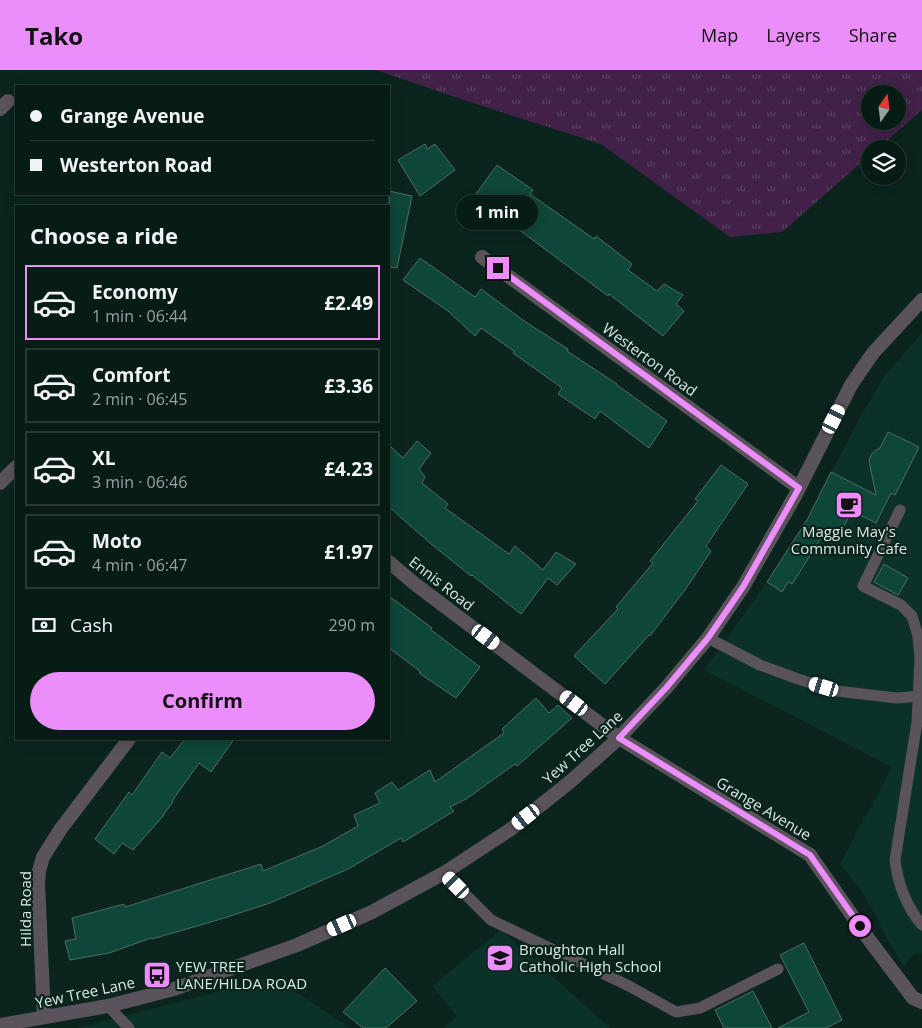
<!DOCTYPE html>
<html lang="en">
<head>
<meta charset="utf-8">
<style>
  body { margin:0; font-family:"Open Sans",sans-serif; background:#162923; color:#f1f3f6; height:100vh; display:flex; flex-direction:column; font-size:19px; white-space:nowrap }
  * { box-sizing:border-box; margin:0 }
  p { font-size:16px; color:#98a1a1 }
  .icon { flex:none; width:28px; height:28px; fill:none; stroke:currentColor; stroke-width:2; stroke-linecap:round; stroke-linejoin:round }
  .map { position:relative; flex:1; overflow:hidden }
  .sheet { position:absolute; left:15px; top:135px; width:375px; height:535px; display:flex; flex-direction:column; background:#081c16; border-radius:0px; box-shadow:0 2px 12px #0003,0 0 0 1px #293a35 }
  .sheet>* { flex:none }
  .hud { position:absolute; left:15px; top:15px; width:375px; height:110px; border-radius:0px; box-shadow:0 2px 12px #0003,0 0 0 1px #293a35; display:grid; align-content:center; height:110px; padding:0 15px; background:#081c16 }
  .needle { width:32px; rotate:14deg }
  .tools { position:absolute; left:861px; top:15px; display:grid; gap:10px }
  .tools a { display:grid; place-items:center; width:45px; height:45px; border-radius:50%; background:#081c16; box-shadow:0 2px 12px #0003,0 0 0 1px #293a35; font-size:25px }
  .end { position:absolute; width:22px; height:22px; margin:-11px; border:6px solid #eb8dfb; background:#111; box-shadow:0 0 0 2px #111 }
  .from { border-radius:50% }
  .bubble { position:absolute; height:35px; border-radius:18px; background:#081c16; box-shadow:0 2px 12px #0003,0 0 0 1px #293a35; font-size:16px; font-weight:700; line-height:35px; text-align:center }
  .car { position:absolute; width:15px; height:30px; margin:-15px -8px; border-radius:6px; box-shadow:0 0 4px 1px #0007; background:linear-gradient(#fff 24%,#345 0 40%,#fff 0 76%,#345 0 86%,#fff 0) }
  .hud b { display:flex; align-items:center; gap:18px; height:48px; font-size:19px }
  .hud b+b { border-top:1px solid #293a35 }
  .hud i { width:12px; height:12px; background:#f1f3f6 }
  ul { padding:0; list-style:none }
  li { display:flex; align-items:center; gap:15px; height:75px; margin:0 10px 8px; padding:0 5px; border:2px solid #293a35; border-radius:0px }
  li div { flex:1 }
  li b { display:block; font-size:19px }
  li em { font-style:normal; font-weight:700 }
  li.on { border-color:#eb8dfb }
  li>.icon { width:45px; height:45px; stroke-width:1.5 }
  h2 { padding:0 15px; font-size:22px; line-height:60px }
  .pay { display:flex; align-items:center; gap:12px; height:55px; padding:0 15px; font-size:19px }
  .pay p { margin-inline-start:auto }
  .cta { display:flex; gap:10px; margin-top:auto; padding:10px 15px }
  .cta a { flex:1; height:58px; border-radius:30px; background:#eb8dfb; color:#111; font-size:20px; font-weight:700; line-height:58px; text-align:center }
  header { display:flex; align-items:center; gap:30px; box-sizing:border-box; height:70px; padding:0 25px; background:#eb8dfb; color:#111 }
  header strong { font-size:24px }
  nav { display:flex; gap:28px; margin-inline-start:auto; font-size:18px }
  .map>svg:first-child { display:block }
</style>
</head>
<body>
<header>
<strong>Tako</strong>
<nav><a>Map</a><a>Layers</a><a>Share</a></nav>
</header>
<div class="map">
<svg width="922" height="958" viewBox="0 0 922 958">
  <defs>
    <pattern id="grass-tufts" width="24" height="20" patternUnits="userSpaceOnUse" patternTransform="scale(1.25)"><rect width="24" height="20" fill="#422148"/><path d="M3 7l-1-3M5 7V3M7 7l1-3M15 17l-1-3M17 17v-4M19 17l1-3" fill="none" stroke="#5d4162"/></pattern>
  </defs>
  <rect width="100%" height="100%" fill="#0b251e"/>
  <g fill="#0b3128">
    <polygon points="922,263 922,884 915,883 904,896 888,871 875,844 863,823 840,794 892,697 704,600 767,512 807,449 857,353 883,308"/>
    <polygon points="501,860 610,958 444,958 457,946 432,916"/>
    <polygon points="274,907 350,958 78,958"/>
  </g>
  <path fill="url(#grass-tufts)" fill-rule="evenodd" d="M376 0H922V40L877 79H870V85L782 162 730 167 601 74 464 30ZM870 24H898V51H870Z"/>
  <g fill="#0e473a" stroke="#506c63">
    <polygon points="425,74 427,79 435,74 455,100 420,126 398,90"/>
    <polygon points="497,95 533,120 530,124 594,169 596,166 632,194 628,200 657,221 664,214 683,225 676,234 684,241 663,266 609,224 608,226 510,153 473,128"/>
    <polygon points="389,121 412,126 397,198 389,197"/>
    <polygon points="420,188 475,227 481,219 527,253 568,279 567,281 617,314 617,315 667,351 649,378 600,341 595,349 558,324 562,318 513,283 514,281 481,258 475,266 448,241 403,210"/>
    <polygon points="888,362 919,377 895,425 891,423 876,453 852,441 839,465 827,459 792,514 788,512 782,522 767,512 807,450 831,402 876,425 869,391 871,385 875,381 880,378"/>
    <polygon points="417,371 431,383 419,399 425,407 422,413 448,434 445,438 509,484 515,476 543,500 556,482 576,494 557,515 548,508 521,544 472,505 471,506 430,473 389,437 389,375 403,388"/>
    <polygon points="721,395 748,414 706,476 711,481 687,517 650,566 649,565 605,614 574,586 618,539 616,537 653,493 650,491 698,431 695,429"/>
    <polygon points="884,494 908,508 898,525 874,512"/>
    <polygon points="389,526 432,558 430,559 480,597 456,628 419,603 421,602 389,578"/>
    <polygon points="536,628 549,643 558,635 572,648 517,696 515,694 466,729 450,737 454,741 403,772 401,768 348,799 270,833 221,849 152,869 151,868 109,883 70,890 65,871 76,869 72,848 124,834 125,837 261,794 263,801 323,776 358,756 354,745 380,733 375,723 392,712 398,720 430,700 435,712 504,663 502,659"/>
    <polygon points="185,669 234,669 211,702 199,693 172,731 173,732 163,745 164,745 133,780 122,773 114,784 95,769 129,722 132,725 162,682 170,688"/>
    <polygon points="804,873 842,950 826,958 778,958 809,942 780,885"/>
    <polygon points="385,898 417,931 386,958 363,958 343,942"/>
    <polygon points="753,921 772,958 724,958 715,940"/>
  </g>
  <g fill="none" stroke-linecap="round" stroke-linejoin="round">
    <g stroke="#5a535b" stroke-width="11">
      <path d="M900 440 863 516 901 535 912 546 918 566 920 588 917 652 895 790C898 815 906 836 922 855"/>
      <polyline points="708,568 760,595 798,609 837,621 897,628 922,626"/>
      <polyline points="444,803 491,850 629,916 676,942 700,938 778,899"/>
      <polyline points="108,936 129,958"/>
    </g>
    <g stroke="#5a535b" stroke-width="14">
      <polyline points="0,39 8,31"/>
      <polyline points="482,187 799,418"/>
      <polyline points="0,413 16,397"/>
      <polyline points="389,492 415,514 619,668 810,785 870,871 913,928 922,932"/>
      <polyline points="44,947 38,813 39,801 43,787 60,760 129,669"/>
    </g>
    <polyline stroke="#5a535b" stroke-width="14" points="0,955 108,936 174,919 297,875 372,842 444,803 511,759 571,711 619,668 666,618 708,568 743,517 795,426 851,315 873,283 922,230"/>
  </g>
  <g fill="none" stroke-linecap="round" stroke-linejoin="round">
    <polyline stroke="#eb8dfb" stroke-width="6" points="498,198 799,418 743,517 708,568 666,618 619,668 810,785 860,856"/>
  </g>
  <defs>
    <g id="cafe-square" transform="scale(1.4375)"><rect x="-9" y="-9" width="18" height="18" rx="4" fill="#eb8dfb" stroke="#0b251e"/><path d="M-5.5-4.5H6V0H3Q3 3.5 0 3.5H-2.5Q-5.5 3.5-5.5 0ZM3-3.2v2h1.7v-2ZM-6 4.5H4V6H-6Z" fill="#111"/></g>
    <g id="school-square" transform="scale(1.4375)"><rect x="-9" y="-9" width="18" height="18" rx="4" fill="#eb8dfb" stroke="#0b251e"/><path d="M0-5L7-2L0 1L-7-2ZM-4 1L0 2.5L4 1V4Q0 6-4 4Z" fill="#111"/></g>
    <g id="bus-square" transform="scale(1.4375)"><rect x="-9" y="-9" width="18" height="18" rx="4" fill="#eb8dfb" stroke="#0b251e"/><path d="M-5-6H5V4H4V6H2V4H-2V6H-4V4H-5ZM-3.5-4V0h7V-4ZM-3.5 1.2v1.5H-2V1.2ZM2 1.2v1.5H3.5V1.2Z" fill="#111"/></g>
  </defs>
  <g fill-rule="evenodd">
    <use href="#cafe-square" x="849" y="435"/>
    <use href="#school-square" x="500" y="888"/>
    <use href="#bus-square" x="157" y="905"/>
  </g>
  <g text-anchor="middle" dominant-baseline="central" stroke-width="4.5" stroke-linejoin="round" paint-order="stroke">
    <g font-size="15" fill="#d9e9e3" stroke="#0b251e">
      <text transform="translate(650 289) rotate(36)">Westerton Road</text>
      <text transform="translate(442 513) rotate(38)">Ennis Road</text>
      <text transform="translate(582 677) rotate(-42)">Yew Tree Lane</text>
      <text transform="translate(764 738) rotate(31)">Grange Avenue</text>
      <text transform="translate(25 839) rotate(-90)">Hilda Road</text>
      <text transform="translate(85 922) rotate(-12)">Yew Tree Lane</text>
    </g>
    <g font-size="15" fill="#d9e9e3" stroke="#0b251e" text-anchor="start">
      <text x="849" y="461" text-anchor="middle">Maggie May's<tspan x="849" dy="17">Community Cafe</tspan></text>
      <text x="519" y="879">Broughton Hall<tspan x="519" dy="17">Catholic High School</tspan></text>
      <text x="176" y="896">YEW TREE<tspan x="176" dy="17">LANE/HILDA ROAD</tspan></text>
    </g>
  </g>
</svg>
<div class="tools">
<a><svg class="needle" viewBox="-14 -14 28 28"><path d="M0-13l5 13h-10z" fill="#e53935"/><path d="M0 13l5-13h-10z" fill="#98a1a1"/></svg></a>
<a><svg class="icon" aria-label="layers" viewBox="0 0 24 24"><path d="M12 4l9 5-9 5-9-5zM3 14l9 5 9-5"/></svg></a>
</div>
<i class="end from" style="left:860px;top:856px"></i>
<i class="end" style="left:498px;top:198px"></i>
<div class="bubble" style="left:456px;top:125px;width:82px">1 min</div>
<i class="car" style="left:834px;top:349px;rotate:27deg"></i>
<i class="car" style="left:486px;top:567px;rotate:127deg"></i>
<i class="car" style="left:824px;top:617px;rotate:287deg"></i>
<i class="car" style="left:574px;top:633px;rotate:307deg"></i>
<i class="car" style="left:526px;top:747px;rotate:232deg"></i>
<i class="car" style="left:456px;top:815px;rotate:315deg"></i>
<i class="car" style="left:342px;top:855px;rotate:246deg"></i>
<div class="hud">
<b><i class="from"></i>Grange Avenue</b>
<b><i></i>Westerton Road</b>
</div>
<section class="sheet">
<h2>Choose a ride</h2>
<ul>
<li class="on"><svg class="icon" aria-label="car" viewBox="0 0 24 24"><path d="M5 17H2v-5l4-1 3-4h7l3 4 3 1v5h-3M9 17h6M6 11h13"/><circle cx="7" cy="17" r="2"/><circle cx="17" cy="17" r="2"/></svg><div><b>Economy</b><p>1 min · 06:44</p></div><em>£2.49</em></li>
<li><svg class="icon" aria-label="car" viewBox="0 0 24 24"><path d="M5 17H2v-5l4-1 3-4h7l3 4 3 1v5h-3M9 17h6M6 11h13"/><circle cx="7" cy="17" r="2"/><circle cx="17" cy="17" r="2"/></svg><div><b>Comfort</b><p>2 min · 06:45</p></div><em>£3.36</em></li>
<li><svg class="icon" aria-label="car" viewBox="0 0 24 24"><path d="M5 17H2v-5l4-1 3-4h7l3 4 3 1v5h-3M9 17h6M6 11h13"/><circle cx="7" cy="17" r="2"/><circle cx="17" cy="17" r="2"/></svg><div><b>XL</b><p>3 min · 06:46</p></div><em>£4.23</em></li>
<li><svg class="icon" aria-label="car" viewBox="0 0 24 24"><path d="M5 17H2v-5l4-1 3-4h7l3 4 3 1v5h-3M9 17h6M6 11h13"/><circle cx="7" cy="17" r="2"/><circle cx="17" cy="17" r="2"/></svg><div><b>Moto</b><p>4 min · 06:47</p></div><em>£1.97</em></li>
</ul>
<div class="pay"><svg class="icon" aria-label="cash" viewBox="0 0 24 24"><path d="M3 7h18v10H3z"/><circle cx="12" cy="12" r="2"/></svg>Cash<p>290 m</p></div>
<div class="cta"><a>Confirm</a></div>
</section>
</div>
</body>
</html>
